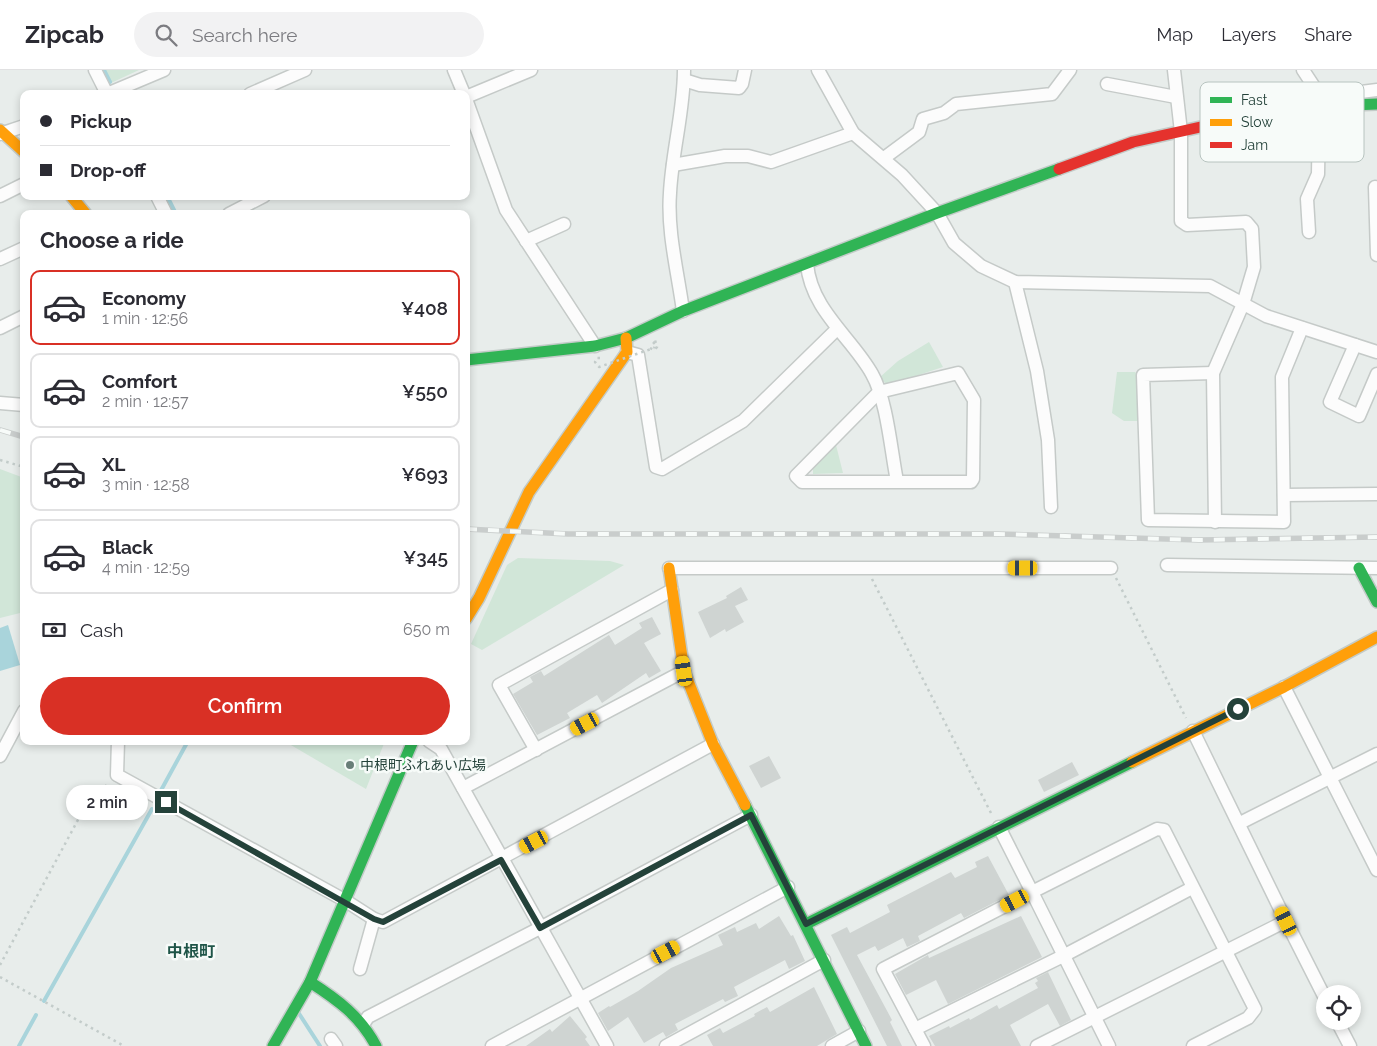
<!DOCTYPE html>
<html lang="en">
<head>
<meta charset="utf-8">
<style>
  body { margin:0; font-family:Raleway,"Noto Sans JP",sans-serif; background:#f2f2f3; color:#2b2b33; height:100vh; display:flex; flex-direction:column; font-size:19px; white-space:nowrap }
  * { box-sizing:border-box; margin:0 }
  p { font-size:16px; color:#7c7c81 }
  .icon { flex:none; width:28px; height:28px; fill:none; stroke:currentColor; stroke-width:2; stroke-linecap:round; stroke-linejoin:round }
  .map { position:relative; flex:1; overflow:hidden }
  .details { position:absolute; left:20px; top:140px; width:450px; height:535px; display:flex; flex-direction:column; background:#fff; border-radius:10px; box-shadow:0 2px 8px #0003 }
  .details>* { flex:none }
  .hud { position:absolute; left:20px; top:20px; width:450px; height:110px; border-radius:10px; box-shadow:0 2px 8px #0003; display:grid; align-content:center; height:110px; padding:0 20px; background:#fff }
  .controls { position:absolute; left:1316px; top:915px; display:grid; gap:10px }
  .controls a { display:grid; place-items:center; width:45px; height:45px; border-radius:50%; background:#fff; box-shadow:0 2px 8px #0003; font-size:25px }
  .end { position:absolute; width:22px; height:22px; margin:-11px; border:6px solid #24423a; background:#fff; box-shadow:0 0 0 2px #fff }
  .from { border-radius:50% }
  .bubble { position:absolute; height:35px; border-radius:18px; background:#fff; box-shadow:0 2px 8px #0003; font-size:16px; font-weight:600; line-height:35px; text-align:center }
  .car { position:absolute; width:15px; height:30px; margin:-15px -8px; border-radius:6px; box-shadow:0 0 4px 1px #0007; background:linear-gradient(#f5c518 24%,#345 0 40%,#f5c518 0 76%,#345 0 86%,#f5c518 0) }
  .hud b { display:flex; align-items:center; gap:18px; height:48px; font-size:19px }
  .hud b+b { border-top:1px solid #e1e1e2 }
  .hud i { width:12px; height:12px; background:#2b2b33 }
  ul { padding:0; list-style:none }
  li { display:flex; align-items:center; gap:15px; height:75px; margin:0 10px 8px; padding:0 10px; border:2px solid #e1e1e2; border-radius:10px }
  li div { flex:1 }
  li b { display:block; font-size:19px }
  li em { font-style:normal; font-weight:600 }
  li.selected { border-color:#d93025 }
  li>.icon { width:45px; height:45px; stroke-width:1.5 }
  h2 { padding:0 20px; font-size:22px; line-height:60px }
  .pay { display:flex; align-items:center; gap:12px; height:55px; padding:0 20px; font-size:19px }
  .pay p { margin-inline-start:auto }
  .primary-button { display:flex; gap:10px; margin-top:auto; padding:10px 20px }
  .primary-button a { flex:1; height:58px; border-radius:30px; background:#d93025; color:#fff; font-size:20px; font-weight:600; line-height:58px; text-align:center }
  header { display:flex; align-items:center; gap:30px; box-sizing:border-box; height:70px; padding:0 25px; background:#fff; border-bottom:1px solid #e1e1e2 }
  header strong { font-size:24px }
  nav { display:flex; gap:28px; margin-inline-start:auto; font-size:18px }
  .search { width:350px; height:45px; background:#f2f2f3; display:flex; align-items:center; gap:12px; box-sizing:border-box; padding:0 18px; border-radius:28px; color:#7c7c81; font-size:19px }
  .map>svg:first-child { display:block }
</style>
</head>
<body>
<header>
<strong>Zipcab</strong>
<div class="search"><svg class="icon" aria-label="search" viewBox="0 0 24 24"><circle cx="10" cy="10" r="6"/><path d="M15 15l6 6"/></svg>Search here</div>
<nav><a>Map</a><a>Layers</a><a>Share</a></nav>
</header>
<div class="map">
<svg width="1377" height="976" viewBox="0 0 1377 976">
  <rect width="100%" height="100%" fill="#e8edeb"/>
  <g fill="#d1e6d8">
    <polygon points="105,0 139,0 111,13"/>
    <polygon points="929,272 943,297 888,315 879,308 898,291"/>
    <polygon points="1117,302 1135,302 1140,307 1140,351 1124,351 1112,343"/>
    <polygon points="836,375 843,403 813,404 813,397"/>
    <polygon points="0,399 24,408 24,542 0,548"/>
    <polygon points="518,488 610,491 624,495 482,580 471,574 507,495"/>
    <polygon points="284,671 385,671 366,719"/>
  </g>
  <polygon fill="#a9d4db" points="8,555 20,595 0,601 0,558"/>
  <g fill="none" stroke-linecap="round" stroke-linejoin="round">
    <g stroke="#a9d4db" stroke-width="4">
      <polyline points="104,0 110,12"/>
      <polyline points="167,126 176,144"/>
      <polyline points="159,724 188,671"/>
      <polyline points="44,931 152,739"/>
      <polyline points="298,942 320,976"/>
      <polyline points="19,976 36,945"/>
    </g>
  </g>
  <g fill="#cfd4d2">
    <polygon points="741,517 748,530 735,536 744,552 726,562 725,559 710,568 698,542 727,528 726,526"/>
    <polygon points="652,547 661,564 644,573 661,601 649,608 646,603 602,633 597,625 567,643 570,648 537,665 513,624 533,612 530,607 541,601 544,606 609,565 615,575 642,558 639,553"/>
    <polygon points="769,686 781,708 761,718 749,696"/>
    <polygon points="1072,692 1079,705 1044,722 1038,710"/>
    <polygon points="988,786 1009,825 964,848 961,843 918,866 920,871 907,877 903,868 878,881 875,876 857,885 892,950 890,952 902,976 887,976 831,865 847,857 850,863 890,842 887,835 951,802 955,808 977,797 975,792"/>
    <polygon points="779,846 791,866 793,865 805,891 789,899 785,890 734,917 738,926 725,932 723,929 675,954 678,960 666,967 663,962 644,973 628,947 608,961 598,943 609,936 610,937 638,921 671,898 723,875 718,865 735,857 737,862 756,853 759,859"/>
    <polygon points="1021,846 1042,887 948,934 936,910 906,925 895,904 928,885 929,888"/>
    <polygon points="1048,902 1071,950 1060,956 1048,934 1010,955 1021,976 935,976 929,966 949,956 950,958 969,948 970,950 997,935 999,939 1038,918 1035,913 1038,911 1036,908"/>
    <polygon points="814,917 837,964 817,976 713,976 707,965 720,958 723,963 755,946 754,944 767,937 770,942"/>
    <polygon points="570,946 587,967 585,969 590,976 526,976 550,959 552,962"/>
  </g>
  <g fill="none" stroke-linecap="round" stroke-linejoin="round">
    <g stroke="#c5cac8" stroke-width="15">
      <g id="street">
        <polyline points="95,0 107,24"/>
        <polyline points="454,0 464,24"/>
        <polyline points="818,0 853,63 902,105 937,143 954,173 981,196 1015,212 1210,216 1266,246 1377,282"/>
        <polyline points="1174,0 1181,62 1181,151 1187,155 1246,152 1252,159 1254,197 1243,234 1213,303 1215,452"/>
        <polyline points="1303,0 1324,32"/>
        <polyline points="684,10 700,15 739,18 742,14 745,0"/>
        <polyline points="1107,14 1176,27"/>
        <polyline points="107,24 164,0"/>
        <polyline points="250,24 305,0"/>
        <polyline points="466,27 531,0"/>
        <polyline points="1321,27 1377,20"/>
        <polyline points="466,29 506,140 595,276"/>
        <polyline points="0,64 24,56"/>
        <polyline points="884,88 919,62 923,49 944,43 956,34 1052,24 1070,0"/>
        <polyline points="673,95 725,86 748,86 771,92 853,63"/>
        <polyline points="1375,117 1377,185"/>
        <polyline points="0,126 24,114"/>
        <polyline points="157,126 166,144"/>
        <polyline points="229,144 264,126"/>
        <polyline points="1309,162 1307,129 1318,104 1319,45 1317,39"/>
        <polyline points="526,171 564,154"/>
        <polyline points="0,189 24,178"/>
        <path d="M807 194C811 240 852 268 872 304 887 330 891 381 897 411"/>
        <polyline points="1015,212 1037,301 1048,370 1051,437"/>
        <path d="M683 241C678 203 667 162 670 123 672 82 684 41 684 0"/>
        <polyline points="0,258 24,246"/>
        <polyline points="1355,275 1330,332 1359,346 1377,304"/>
        <polyline points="627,282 638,285 656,397 662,399 743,351 837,259"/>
        <polygon points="958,303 974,330 973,409 971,412 802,412 796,406 879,322"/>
        <polyline points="1213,303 1143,305 1148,450 1284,452 1282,307 1302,258"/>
        <polyline points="0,333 24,335"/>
        <polyline points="1284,425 1377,424"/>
        <polyline points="1167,495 1377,498"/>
        <polyline points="669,498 1111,498"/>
        <polyline points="1284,617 1377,800"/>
        <polyline points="1193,661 1286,851"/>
        <polyline points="118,671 117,705 346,831 374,849 383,852 713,674"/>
        <polyline points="429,671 441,679 607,976"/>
        <polyline points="536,680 499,615 672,520"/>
        <polyline points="0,686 24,641"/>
        <polyline points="463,718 684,601"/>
        <polyline points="1240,753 1377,684"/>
        <polyline points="999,757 1032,822 1157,759 1164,760 1255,939 1248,948 1193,976"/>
        <polyline points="360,899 374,849"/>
        <polyline points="1337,951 1350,976"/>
        <polyline points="364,953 368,947 540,858 751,745"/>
        <polyline points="915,959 1063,886 1192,818"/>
        <polyline points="331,969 336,976"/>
        <polyline points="492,976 788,817"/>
        <polyline points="666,976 824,890"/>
        <polyline points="832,976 859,961"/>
        <polyline points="924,976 883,899 1032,822 1109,976"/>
        <polyline points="1037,976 1286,851 1325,928"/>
      </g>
    </g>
    <g stroke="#c3cbc8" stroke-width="14">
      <g id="fast">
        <polyline points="1205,56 1327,36 1377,34"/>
        <polyline points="466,290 595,276 626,268 683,241 937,143 1059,99"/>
        <polyline points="1359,498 1377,532"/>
        <polyline points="745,735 866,976"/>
        <polyline points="806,854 1132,692"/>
        <path d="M310 912C338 930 360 946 376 976"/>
        <polyline points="273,976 310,912 413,671"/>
      </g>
    </g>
    <g stroke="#c3cbc8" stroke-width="14">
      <g id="slow">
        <polyline points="0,60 24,82"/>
        <polyline points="71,126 86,144"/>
        <polyline points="669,498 684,601 713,674 745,735"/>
        <polyline points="466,549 479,528 529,422 627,282 626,268"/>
        <polyline points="1132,692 1284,617 1377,567"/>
      </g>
    </g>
    <g stroke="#c3cbc8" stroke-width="14">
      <polyline id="jam" points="1059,99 1133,72 1205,56"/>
    </g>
    <g stroke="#c3ccca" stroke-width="2.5" stroke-dasharray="2.5 4" stroke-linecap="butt">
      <polyline points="653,272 656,275 654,278"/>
      <polyline points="650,278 654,280 657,277 655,270"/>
      <polyline points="0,390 24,397"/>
      <polyline points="1116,508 1186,648"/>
      <polyline points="872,509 992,745"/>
      <polyline points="0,895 87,733 109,713"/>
      <polyline points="0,907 124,976"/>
    </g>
    <use href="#street" stroke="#fcfcfc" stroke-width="12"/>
    <use href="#fast" stroke="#30b455" stroke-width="11"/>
    <use href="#slow" stroke="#ff9f0a" stroke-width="11"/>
    <use href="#jam" stroke="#e5322d" stroke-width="11"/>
    <g stroke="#c9cdcc" stroke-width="5.5">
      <g id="rail">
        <polyline points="0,360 24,367"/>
        <polyline points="466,459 568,464 998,464 1199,470 1377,467"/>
      </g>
    </g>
    <use href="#rail" stroke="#f7fbf9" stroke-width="4" stroke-dasharray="11" stroke-linecap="butt"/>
    <polyline stroke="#c3ccca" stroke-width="2.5" stroke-dasharray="2.5 4" stroke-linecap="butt" points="600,288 597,288 595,292 599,297 654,278"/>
  </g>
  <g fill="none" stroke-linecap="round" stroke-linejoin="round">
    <polyline stroke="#24423a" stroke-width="6" points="166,732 374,849 383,852 501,790 540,858 751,745 806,854 1238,639"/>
  </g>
  <circle fill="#697e78" stroke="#f7fbf9" stroke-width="2" cx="350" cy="695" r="5"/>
  <g text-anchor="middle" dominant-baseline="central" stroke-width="5" stroke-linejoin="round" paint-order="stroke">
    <g font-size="14" fill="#24423a" stroke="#f7fbf9" text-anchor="start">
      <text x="360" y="695">中根町ふれあい広場</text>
    </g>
    <g font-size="16" font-weight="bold" fill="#1f5548" stroke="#f7fbf9">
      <text x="191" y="881">中根町</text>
    </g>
  </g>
  <rect x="1200" y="12" width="164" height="80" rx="8" fill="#f7fbf9" stroke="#b8c4c0" stroke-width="1"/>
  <rect x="1210" y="27" width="22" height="6" fill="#30b455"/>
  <rect x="1210" y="49" width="22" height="7" fill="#ff9f0a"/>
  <rect x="1210" y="72" width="22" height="6" fill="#e5322d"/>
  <g font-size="14" fill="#24423a">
    <text x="1241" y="35">Fast</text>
    <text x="1241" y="57">Slow</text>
    <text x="1241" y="80">Jam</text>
  </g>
</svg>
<div class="controls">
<a><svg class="icon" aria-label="locate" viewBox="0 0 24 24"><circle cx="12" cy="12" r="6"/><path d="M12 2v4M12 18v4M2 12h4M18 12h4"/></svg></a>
</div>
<i class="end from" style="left:1238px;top:639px"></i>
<i class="end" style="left:166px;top:732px"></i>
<div class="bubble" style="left:66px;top:715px;width:82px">2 min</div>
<i class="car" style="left:1023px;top:498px;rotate:270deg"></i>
<i class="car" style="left:684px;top:601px;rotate:352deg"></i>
<i class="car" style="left:585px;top:654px;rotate:242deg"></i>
<i class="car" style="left:534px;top:772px;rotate:242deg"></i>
<i class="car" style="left:1015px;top:831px;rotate:243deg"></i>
<i class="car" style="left:1286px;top:851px;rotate:335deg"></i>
<i class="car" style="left:666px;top:882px;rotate:62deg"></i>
<div class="hud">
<b><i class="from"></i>Pickup</b>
<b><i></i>Drop-off</b>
</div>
<section class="details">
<h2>Choose a ride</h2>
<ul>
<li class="selected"><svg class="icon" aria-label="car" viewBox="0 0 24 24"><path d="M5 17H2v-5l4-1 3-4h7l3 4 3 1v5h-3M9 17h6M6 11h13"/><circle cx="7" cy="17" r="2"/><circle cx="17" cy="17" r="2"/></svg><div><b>Economy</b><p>1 min · 12:56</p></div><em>¥408</em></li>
<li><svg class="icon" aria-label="car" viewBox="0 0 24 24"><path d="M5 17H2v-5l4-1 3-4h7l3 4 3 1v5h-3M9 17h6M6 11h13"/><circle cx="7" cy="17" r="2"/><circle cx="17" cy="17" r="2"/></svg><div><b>Comfort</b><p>2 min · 12:57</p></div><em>¥550</em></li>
<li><svg class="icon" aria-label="car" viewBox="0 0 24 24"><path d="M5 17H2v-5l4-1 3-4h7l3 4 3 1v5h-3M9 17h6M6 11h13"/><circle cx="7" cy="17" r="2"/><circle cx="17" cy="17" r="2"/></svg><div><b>XL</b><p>3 min · 12:58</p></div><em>¥693</em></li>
<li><svg class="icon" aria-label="car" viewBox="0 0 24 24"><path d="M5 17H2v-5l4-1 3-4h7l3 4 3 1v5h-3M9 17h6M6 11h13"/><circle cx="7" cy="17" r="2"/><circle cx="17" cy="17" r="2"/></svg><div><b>Black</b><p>4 min · 12:59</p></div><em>¥345</em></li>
</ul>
<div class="pay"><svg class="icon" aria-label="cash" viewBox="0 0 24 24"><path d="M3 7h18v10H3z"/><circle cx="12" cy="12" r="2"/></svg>Cash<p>650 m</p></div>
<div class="primary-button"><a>Confirm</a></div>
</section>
</div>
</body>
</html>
